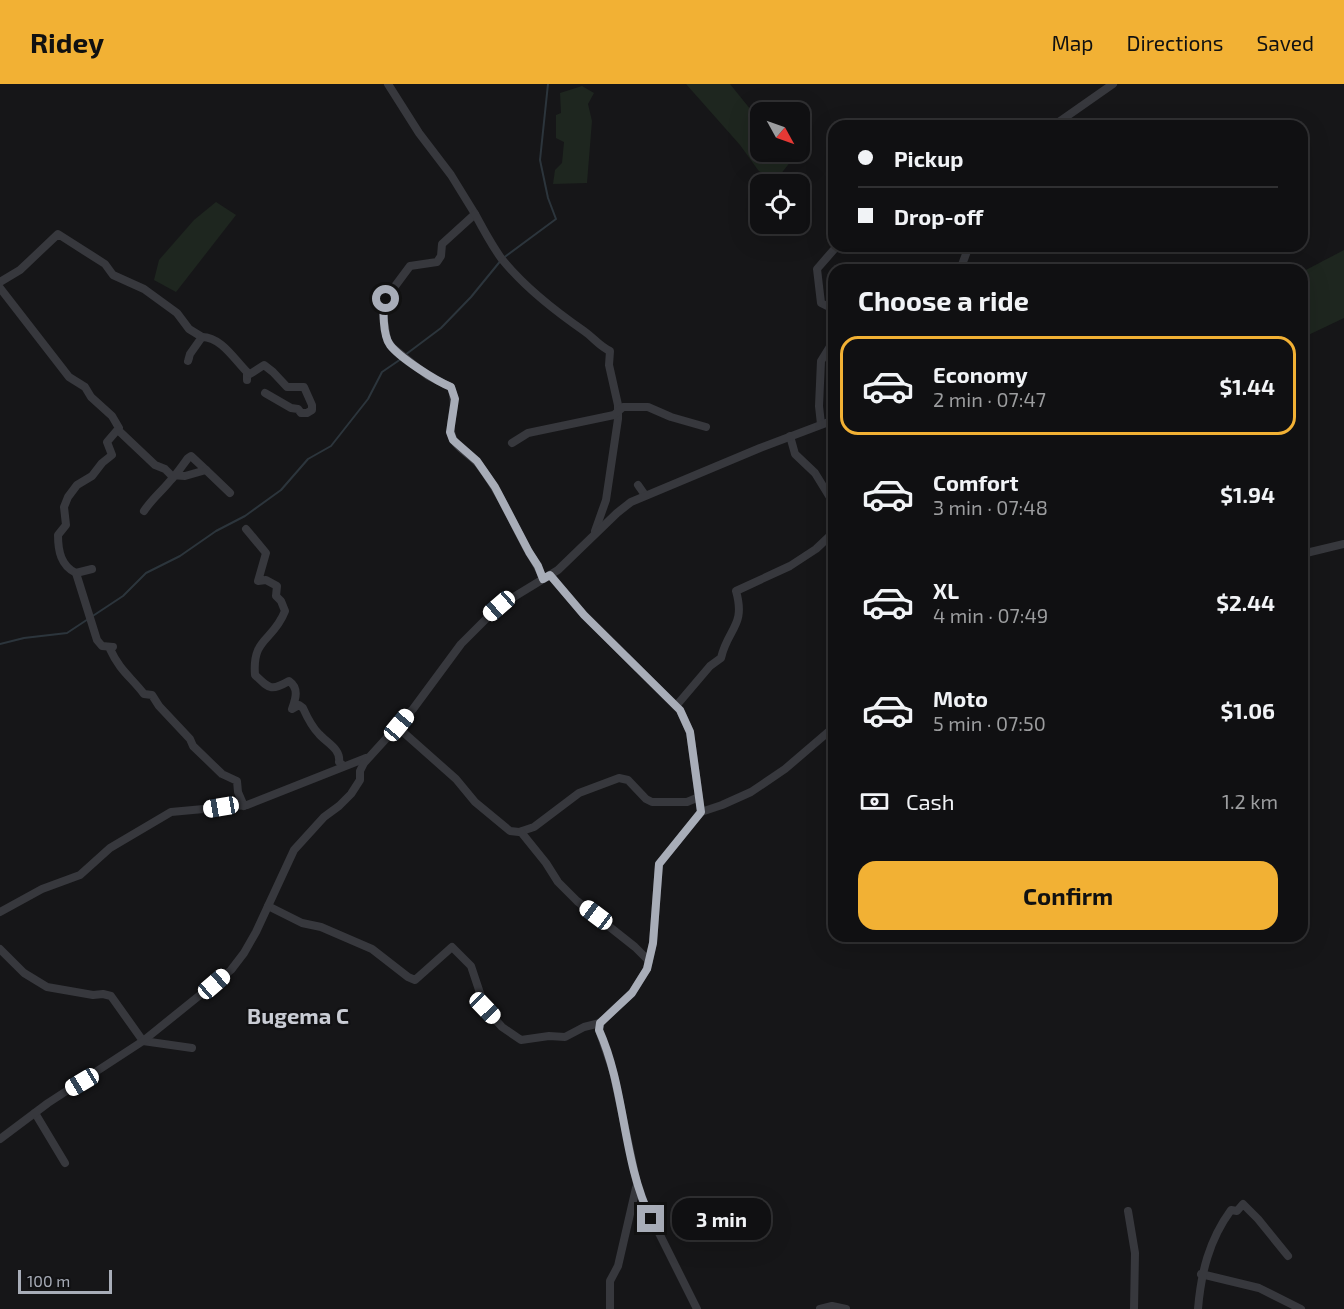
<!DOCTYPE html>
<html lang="en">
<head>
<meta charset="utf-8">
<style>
  body { margin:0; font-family:"Exo 2",sans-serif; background:#19191b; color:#f1f3f6; height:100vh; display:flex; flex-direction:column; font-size:22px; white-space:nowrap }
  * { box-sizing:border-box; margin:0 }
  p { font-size:20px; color:#9c9d9f }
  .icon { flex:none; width:33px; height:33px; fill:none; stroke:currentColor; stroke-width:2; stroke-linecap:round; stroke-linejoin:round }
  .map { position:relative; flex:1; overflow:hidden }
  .sheet { position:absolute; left:828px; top:180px; width:480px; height:678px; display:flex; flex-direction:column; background:#101012; border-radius:18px; box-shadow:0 6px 24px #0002,0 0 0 2px #303032 }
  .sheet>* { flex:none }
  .banner { position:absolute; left:828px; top:36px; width:480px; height:132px; border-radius:18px; box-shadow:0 6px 24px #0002,0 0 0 2px #303032; display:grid; align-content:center; height:132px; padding:0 30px; background:#101012 }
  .needle { width:39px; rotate:130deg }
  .fabs { position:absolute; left:750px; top:18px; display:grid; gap:12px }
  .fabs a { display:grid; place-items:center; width:60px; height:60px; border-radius:12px; background:#101012; box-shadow:0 6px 24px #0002,0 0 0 2px #303032; font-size:30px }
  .scale { position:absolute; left:18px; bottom:15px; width:94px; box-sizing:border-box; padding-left:6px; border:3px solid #a8adb8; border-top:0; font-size:16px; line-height:21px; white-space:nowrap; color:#a8adb8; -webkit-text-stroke:4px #111113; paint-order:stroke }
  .end { position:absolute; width:27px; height:27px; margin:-14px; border:8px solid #a8adb8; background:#111; box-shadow:0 0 0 3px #111 }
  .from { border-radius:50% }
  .bubble { position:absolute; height:42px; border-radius:18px; background:#101012; box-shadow:0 6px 24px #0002,0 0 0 2px #303032; font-size:20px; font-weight:700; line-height:42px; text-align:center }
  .car { position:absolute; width:18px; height:36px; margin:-18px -9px; border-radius:8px; box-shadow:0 0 4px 2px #0007; background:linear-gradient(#fff 24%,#345 0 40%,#fff 0 76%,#345 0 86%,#fff 0) }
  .banner b { display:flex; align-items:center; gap:21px; height:57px; font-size:22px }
  .banner b+b { border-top:2px solid #303032 }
  .banner i { width:15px; height:15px; background:#f1f3f6 }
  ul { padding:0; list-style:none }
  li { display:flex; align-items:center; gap:18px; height:99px; margin:0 12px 9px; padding:0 18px; border:3px solid transparent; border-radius:18px }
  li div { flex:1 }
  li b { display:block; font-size:22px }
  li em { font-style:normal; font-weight:700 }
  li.on { border-color:#f2b134 }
  li>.icon { width:54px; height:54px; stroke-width:1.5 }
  h2 { padding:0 30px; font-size:27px; line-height:72px }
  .pay { display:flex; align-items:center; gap:15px; height:66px; padding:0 30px; font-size:22px }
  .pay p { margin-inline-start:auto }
  .cta { display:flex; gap:12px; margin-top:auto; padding:12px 30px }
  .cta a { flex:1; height:69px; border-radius:18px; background:#f2b134; color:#111; font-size:24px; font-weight:700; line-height:69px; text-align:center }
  header { display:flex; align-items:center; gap:36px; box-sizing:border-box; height:84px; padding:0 30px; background:#f2b134; color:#111 }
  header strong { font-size:28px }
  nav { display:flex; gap:33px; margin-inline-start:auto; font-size:21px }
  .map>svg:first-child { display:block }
</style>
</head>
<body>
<header>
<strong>Ridey</strong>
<nav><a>Map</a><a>Directions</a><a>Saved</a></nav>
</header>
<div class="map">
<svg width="1344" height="1225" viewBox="0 0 1344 1225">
  <rect width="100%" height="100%" fill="#161618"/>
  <g fill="#1e261f">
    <polygon points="686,0 730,0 755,31 760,29 760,68 798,68 773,100 758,86 740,61"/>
    <polygon points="582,2 594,9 588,20 592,37 587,99 553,100 555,86 562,79 564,58 556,54 556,31 561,29 560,9"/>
    <polygon points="216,118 236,131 176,208 154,196 159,176 194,136"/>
    <polygon points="1344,166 1344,234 1302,254 1302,188"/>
  </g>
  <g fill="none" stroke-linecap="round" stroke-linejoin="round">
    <g stroke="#2c353c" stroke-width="2">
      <polyline points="405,271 441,244 471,213 502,175 556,135 548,114 540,76 548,0"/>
      <polyline points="0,560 24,554 67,549 123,512 146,489 180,472 216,447 245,432 281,406 308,375 331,362 368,315 382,288 401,275"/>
    </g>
    <g stroke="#37383d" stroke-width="8">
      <path d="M388 0 419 49 451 91 475 130 442 160 441 172 437 178 410 182 384 217 383 230 387 256 392 263 428 292 451 303C459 324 447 337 452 352 455 364 473 372 480 382 499 407 511 435 526 463 532 474 539 483 543 495"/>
      <polyline points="1053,42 1113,0"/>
      <path d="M475 130C483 145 491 160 501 174 524 203 555 227 584 247 594 254 599 262 610 267L609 281 618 321V335L606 416 595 447"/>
      <polyline points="960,186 969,162"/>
      <polyline points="0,198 20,186 58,150 105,180 113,191 144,205 177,229 189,245 202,253 190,270 188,277 189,274"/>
      <path d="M0 204 69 293 85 303 91 313 112 332 119 344 107 358 112 371 102 379 92 392 77 401 68 413 64 423 66 441 58 451C58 467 61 482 76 489"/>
      <polyline points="834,224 829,223 821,219 817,185 837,162"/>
      <path d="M202 253C221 253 234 275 247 288V296"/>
      <polyline points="247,288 250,290 264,281 273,288 287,303 304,303 312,321 312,326 307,329 301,329 298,325 291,324 265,309"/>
      <polyline points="821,340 819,322 821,277 834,256"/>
      <path d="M118 346 155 381 165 385 171 391 185 392 206 386 191 372 188 374C182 382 177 390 170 397 161 408 152 415 144 427"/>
      <polyline points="790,352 795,370 815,389 834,420"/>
      <polyline points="512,359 528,349 614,331 623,323 648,323 671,333 706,343"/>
      <polyline points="206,386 230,409"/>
      <polyline points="638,401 645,411"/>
      <path d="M246 445 266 469 258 497 266 496 277 502 276 512 281 517 285 527C273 558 252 553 255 591 269 604 270 608 289 597 299 604 296 614 292 625L299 621 303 624C307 633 312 643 319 650 327 659 341 665 339 678L344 682"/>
      <polyline points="1302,470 1344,460"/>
      <path d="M92 485 76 489 97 556 102 562 113 563 110 565C120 587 131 593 144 610L152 611 159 622 190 655 193 662 222 690 237 697 238 708 244 722"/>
      <polyline points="550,491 584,531 680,626 690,648 701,728 659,780 653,859 647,885 632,909 600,939 599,946 613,987 639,1109 697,1225"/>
      <path d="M676 622 710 582 721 574C728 544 746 542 736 507L790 482 816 465 834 448"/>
      <polyline points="399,641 403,648 456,695 475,718 510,747 519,748 534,743 579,709 619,694 628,696 646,715 652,718 687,718 699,713"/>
      <polyline points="701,728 722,721 751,708 785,685 834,643"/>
      <polyline points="521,748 546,779 558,798 577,817 635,863 649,877"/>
      <polyline points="268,822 302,839 321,843 372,865 408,893 415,896 452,863 471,882 485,924 502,943 521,956 549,952 565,953 584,943 600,939"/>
      <polyline points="0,828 42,805 80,791 110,764 171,728 247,721 366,674"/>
      <polyline points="0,865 24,889 47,903 93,911 103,910 111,912 143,957 192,964"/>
      <polyline points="35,1029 65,1079"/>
      <polyline points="0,1055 48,1019 143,957 231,886 244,869 256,848 294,766 324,733 339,722 351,710 360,696 360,687 364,679 413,625 461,560 499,522 558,486 617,429 631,418 760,364 834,336"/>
      <polyline points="1128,1127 1135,1169 1134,1225"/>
      <polyline points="1201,1190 1259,1204 1301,1225"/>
      <polyline points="610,1225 610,1197 618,1182 636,1104"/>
      <polyline points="820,1225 832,1222 846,1225"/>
      <path d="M1198 1225C1201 1189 1209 1156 1231 1126L1237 1127 1243 1120 1258 1135 1288 1172"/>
    </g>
  </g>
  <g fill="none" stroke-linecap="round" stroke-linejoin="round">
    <path stroke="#a8adb8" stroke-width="8" d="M386 215C382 225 383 251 390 261 400 274 436 297 451 303L455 315 450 348 453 356 477 377 495 403 529 468 538 482 543 495 550 491 584 531 680 626 690 648 701 728 659 780 653 859 647 885 632 909 600 939 599 946C626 1006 622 1076 651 1135"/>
  </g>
  <g text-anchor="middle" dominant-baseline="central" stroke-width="4.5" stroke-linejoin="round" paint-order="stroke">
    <g font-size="22" font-weight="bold" fill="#c9ccd4" stroke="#111113">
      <text x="298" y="931">Bugema C</text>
    </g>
  </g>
</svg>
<div class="fabs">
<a><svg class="needle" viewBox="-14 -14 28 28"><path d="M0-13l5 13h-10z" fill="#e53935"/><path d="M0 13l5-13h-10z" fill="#9c9d9f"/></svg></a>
<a><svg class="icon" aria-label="locate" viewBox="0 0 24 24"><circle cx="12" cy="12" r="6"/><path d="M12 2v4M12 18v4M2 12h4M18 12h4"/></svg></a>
</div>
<div class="scale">100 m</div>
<i class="end from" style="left:386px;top:215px"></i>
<i class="end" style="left:651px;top:1135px"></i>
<div class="bubble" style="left:672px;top:1114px;width:99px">3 min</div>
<i class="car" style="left:499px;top:522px;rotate:229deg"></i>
<i class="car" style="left:399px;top:641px;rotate:40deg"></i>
<i class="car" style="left:221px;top:723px;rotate:260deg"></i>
<i class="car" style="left:596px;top:831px;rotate:307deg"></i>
<i class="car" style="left:214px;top:900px;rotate:49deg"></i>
<i class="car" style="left:485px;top:924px;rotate:136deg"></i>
<i class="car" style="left:82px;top:998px;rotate:239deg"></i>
<div class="banner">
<b><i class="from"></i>Pickup</b>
<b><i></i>Drop-off</b>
</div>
<section class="sheet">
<h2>Choose a ride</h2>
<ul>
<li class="on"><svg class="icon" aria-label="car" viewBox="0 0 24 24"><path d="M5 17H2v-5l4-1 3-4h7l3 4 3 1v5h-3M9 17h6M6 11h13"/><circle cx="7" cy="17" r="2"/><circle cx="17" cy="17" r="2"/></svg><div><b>Economy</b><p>2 min · 07:47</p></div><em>$1.44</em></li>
<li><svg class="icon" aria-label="car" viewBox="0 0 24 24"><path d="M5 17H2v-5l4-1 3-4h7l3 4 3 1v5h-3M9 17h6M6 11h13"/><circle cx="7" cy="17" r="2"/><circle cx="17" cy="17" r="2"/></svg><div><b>Comfort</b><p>3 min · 07:48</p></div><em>$1.94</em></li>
<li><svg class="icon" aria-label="car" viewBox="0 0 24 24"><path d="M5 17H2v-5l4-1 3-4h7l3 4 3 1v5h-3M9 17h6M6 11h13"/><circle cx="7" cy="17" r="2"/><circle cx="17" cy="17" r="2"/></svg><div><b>XL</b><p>4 min · 07:49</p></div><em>$2.44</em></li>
<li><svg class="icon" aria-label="car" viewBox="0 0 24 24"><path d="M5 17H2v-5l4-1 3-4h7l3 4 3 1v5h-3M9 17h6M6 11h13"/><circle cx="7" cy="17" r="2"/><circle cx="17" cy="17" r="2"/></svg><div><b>Moto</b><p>5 min · 07:50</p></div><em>$1.06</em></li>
</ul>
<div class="pay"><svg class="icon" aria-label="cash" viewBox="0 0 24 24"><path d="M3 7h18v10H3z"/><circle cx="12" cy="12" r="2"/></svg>Cash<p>1.2 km</p></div>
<div class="cta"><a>Confirm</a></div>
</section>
</div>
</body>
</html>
